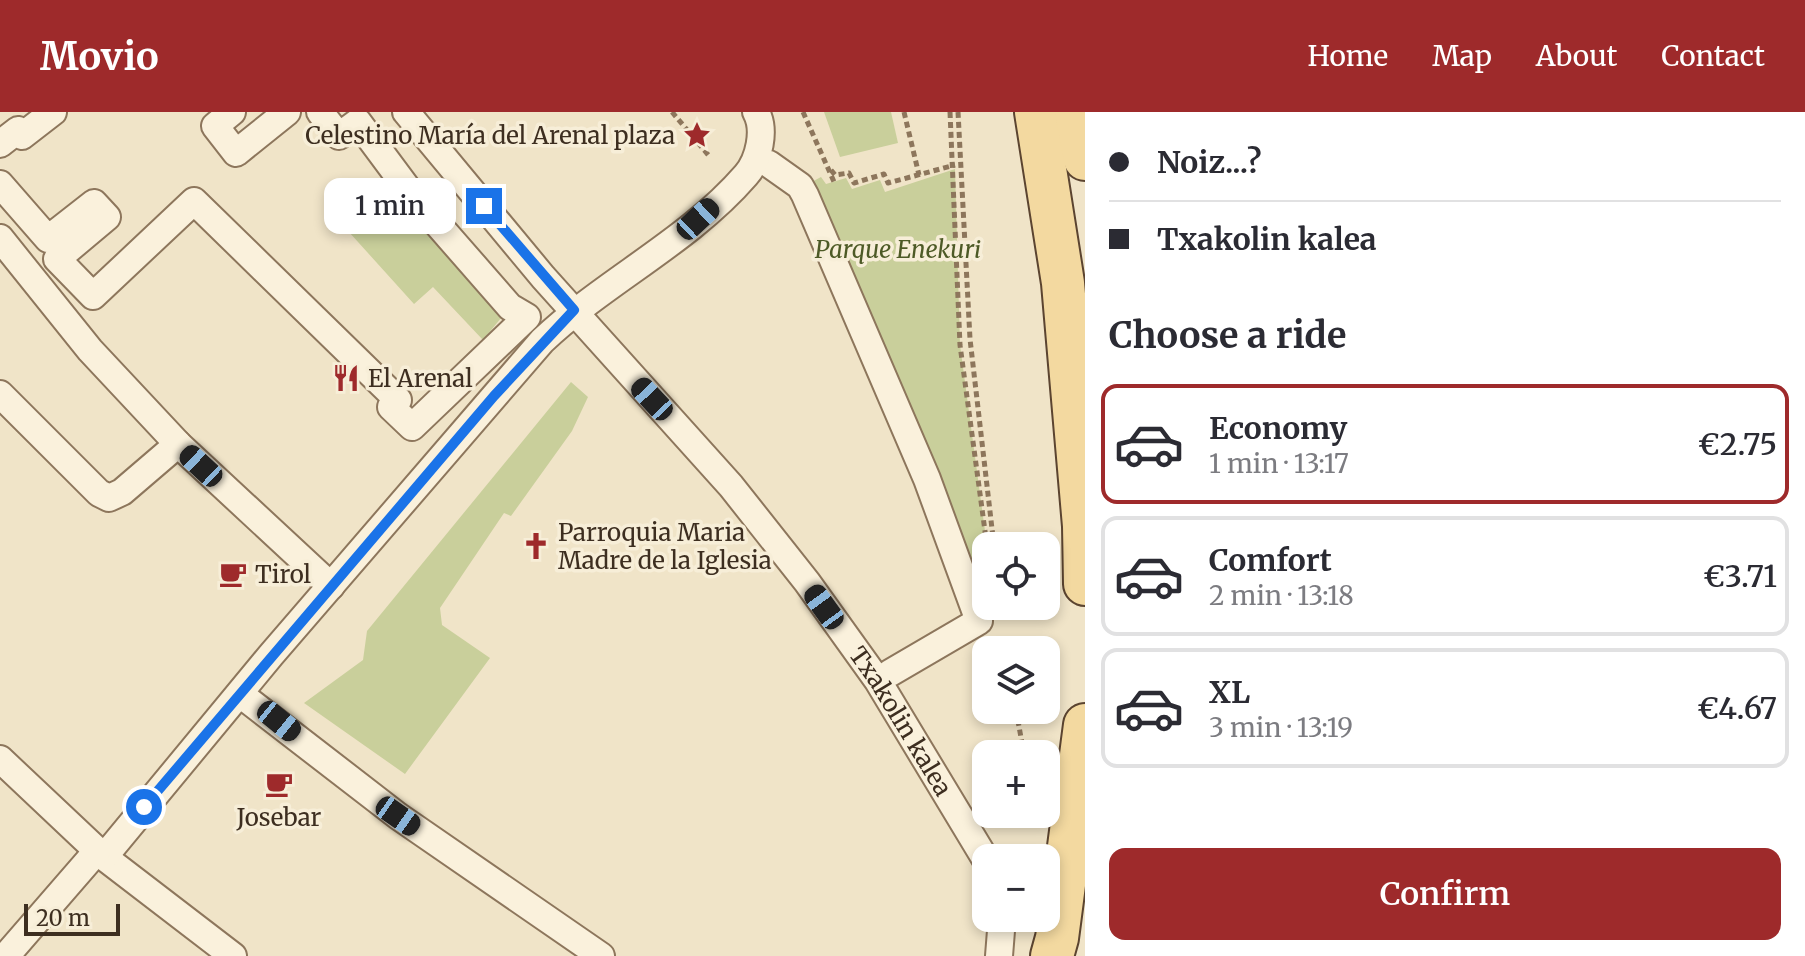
<!DOCTYPE html>
<html lang="en">
<head>
<meta charset="utf-8">
<style>
  body { margin:0; font-family:Merriweather,serif; background:#f2f2f3; color:#2b2b33; height:100vh; display:flex; flex-direction:column; font-size:30px; white-space:nowrap }
  * { box-sizing:border-box; margin:0 }
  p { font-size:26px; color:#7c7c81 }
  .icon { flex:none; width:44px; height:44px; fill:none; stroke:currentColor; stroke-width:2; stroke-linecap:round; stroke-linejoin:round }
  .map { position:relative; flex:1; overflow:hidden }
  .details { display:flex; flex-direction:column; background:#fff; width:720px }
  .details>* { flex:none }
  .hud { display:grid; align-content:center; height:176px; padding:0 24px; background:#fff }
  .controls { position:absolute; left:972px; top:420px; display:grid; gap:16px }
  .controls a { display:grid; place-items:center; width:88px; height:88px; border-radius:16px; background:#fff; box-shadow:0 4px 12px #0003; font-size:40px }
  .scale { position:absolute; left:24px; bottom:20px; width:96px; box-sizing:border-box; padding-left:8px; border:4px solid #3d2e20; border-top:0; font-size:22px; line-height:28px; white-space:nowrap; color:#3d2e20; -webkit-text-stroke:6px #f7eed8; paint-order:stroke }
  .end { position:absolute; width:36px; height:36px; margin:-18px; border:10px solid #1a73e8; background:#fff; box-shadow:0 0 0 4px #fff }
  .from { border-radius:50% }
  .bubble { position:absolute; height:56px; border-radius:16px; background:#fff; box-shadow:0 4px 12px #0003; font-size:26px; font-weight:600; line-height:56px; text-align:center }
  .car { position:absolute; width:24px; height:48px; margin:-24px -12px; border-radius:10px; box-shadow:0 0 6px 2px #0007; background:linear-gradient(#222 24%,#8ab4d8 0 40%,#222 0 76%,#8ab4d8 0 86%,#222 0) }
  .hud b { display:flex; align-items:center; gap:28px; height:76px; font-size:30px }
  .hud b+b { border-top:2px solid #e1e1e2 }
  .hud i { width:20px; height:20px; background:#2b2b33 }
  ul { padding:0; list-style:none }
  li { display:flex; align-items:center; gap:24px; height:120px; margin:0 16px 12px; padding:0 8px; border:4px solid #e1e1e2; border-radius:16px }
  li div { flex:1 }
  li b { display:block; font-size:30px }
  li em { font-style:normal; font-weight:600 }
  li.on { border-color:#9e2a2b }
  li>.icon { width:72px; height:72px; stroke-width:1.5 }
  h2 { padding:0 24px; font-size:36px; line-height:96px }
  .primary-button { display:flex; gap:16px; margin-top:auto; padding:16px 24px }
  .primary-button a { flex:1; height:92px; border-radius:16px; background:#9e2a2b; color:#fff; font-size:32px; font-weight:600; line-height:92px; text-align:center }
  header { display:flex; align-items:center; gap:48px; box-sizing:border-box; height:112px; padding:0 40px; background:#9e2a2b; color:#fff }
  header strong { font-size:38px }
  nav { display:flex; gap:44px; margin-inline-start:auto; font-size:28px }
  main { display:flex; flex:1; min-height:0 }
  .map>svg:first-child { display:block }
</style>
</head>
<body>
<header>
<strong>Movio</strong>
<nav><a>Home</a><a>Map</a><a>About</a><a>Contact</a></nav>
</header>
<main>
<div class="map">
<svg width="1085" height="844" viewBox="0 0 1085 844">
  <rect width="100%" height="100%" fill="#f0e4c8"/>
  <g fill="#c9cf9b">
    <polygon points="824,0 891,0 898,31 840,45"/>
    <polygon points="955,57 960,233 987,434 986,490 806,73 821,65 826,72 846,66 852,77 880,68 885,80"/>
    <polygon points="413,84 510,195 483,228 433,175 414,192 349,120 389,87"/>
    <polygon points="571,270 588,285 572,319 511,404 504,401 440,496 442,513 490,546 405,662 304,591 363,548 367,519"/>
  </g>
  <g fill="none" stroke-linecap="round" stroke-linejoin="round">
    <g stroke="#8d765c" stroke-width="30">
      <g id="street">
        <polyline points="232,0 215,14 236,41 287,0"/>
        <path id="s1" d="M406 0 543 165 731 374 807 470 878 569 986 748"/>
        <polyline points="0,32 18,18 22,24 53,0"/>
        <polyline points="769,52 800,74 805,83 927,367 979,509 890,561"/>
        <polyline points="0,72 48,127 94,91 107,105 57,147 93,184 194,89 398,288 391,295 412,315 527,205 510,195 413,84 358,10 339,24 320,0"/>
        <polyline points="0,126 90,238 178,332 331,474"/>
        <polyline points="0,282 99,381 109,386 122,380 178,332"/>
        <polyline points="240,582 398,704 601,844"/>
        <polyline points="0,647 104,745 233,844"/>
        <path d="M104 745 271 543 542 229C605 169 688 130 746 63 759 48 766 18 756 0"/>
        <polyline points="6,844 97,739"/>
        <polyline points="999,844 1002,806"/>
      </g>
    </g>
    <g stroke="#5b4430" stroke-width="46">
      <g id="primary">
        <polyline points="1036,0 1063,171 1084,414 1085,472"/>
        <polyline points="1076,0 1085,47"/>
        <polyline points="1052,844 1057,826 1085,613"/>
      </g>
    </g>
    <g stroke="#8d765c" stroke-width="5" stroke-dasharray="6 4" stroke-linecap="butt">
      <polyline points="672,0 710,45"/>
      <polyline points="803,0 835,72"/>
      <polyline points="904,0 919,63"/>
      <polyline points="950,0 960,233 987,434"/>
      <polyline points="958,0 970,227 994,434"/>
      <polyline points="831,58 835,63 849,61 854,71 884,62 888,71 955,53"/>
      <polyline points="1016,598 1024,642"/>
    </g>
    <use href="#street" stroke="#faf1dc" stroke-width="26"/>
    <use href="#primary" stroke="#f3d9a0" stroke-width="42"/>
  </g>
  <g fill="none" stroke-linecap="round" stroke-linejoin="round">
    <polyline stroke="#1a73e8" stroke-width="10" points="144,695 494,284 574,198 484,94"/>
  </g>
  <defs>
    <g id="sight-bare" transform="scale(2.16)"><path d="M0-6L1.8-2.2L6-1.7L2.9 1.2L3.7 5.4L0 3.3L-3.7 5.4L-2.9 1.2L-6-1.7L-1.8-2.2Z" fill="#9e2a2b" stroke="#f7eed8" stroke-width="2.5" paint-order="stroke"/></g>
    <g id="restaurant-bare" transform="scale(2.16)"><path d="M-5-6h1v4h1v-4h1v4h1v-4h1v5L-1.5 .5V6h-2V.5L-5-1ZM5-6V6H3V1.5H1.5Q1.5-4 5-6Z" fill="#9e2a2b" stroke="#f7eed8" stroke-width="2.5" paint-order="stroke"/></g>
    <g id="church-bare" transform="scale(2.16)"><path d="M-1.2-6h2.4v3.5h3.3v2.4h-3.3V6h-2.4V-.1h-3.3v-2.4h3.3Z" fill="#9e2a2b" stroke="#f7eed8" stroke-width="2.5" paint-order="stroke"/></g>
    <g id="cafe-bare" transform="scale(2.16)"><path d="M-5.5-4.5H6V0H3Q3 3.5 0 3.5H-2.5Q-5.5 3.5-5.5 0ZM3-3.2v2h1.7v-2ZM-6 4.5H4V6H-6Z" fill="#9e2a2b" stroke="#f7eed8" stroke-width="2.5" paint-order="stroke"/></g>
  </defs>
  <g fill-rule="evenodd">
    <use href="#sight-bare" x="697" y="23"/>
    <use href="#restaurant-bare" x="346" y="266"/>
    <use href="#church-bare" x="536" y="434"/>
    <use href="#cafe-bare" x="233" y="462"/>
    <use href="#cafe-bare" x="279" y="672"/>
  </g>
  <g text-anchor="middle" dominant-baseline="central" stroke-width="7" stroke-linejoin="round" paint-order="stroke">
    <g font-size="24" fill="#3d2e20" stroke="#f7eed8" text-anchor="start">
      <text x="675" y="23" text-anchor="end">Celestino María del Arenal plaza</text>
      <text x="368" y="266">El Arenal</text>
      <text x="558" y="420">Parroquia Maria<tspan x="558" dy="28">Madre de la Iglesia</tspan></text>
      <text x="255" y="462">Tirol</text>
      <text x="279" y="705" text-anchor="middle">Josebar</text>
    </g>
    <g font-size="24" font-style="italic" fill="#4d5a26" stroke="#f7eed8">
      <text x="898" y="137">Parque Enekuri</text>
    </g>
    <g font-size="24" fill="#3d2e20" stroke="#f7eed8">
      <text stroke="none"><textPath href="#s1" startOffset="786">Txakolin kalea</textPath></text>
    </g>
  </g>
</svg>
<div class="controls">
<a><svg class="icon" aria-label="locate" viewBox="0 0 24 24"><circle cx="12" cy="12" r="6"/><path d="M12 2v4M12 18v4M2 12h4M18 12h4"/></svg></a>
<a><svg class="icon" aria-label="layers" viewBox="0 0 24 24"><path d="M12 4l9 5-9 5-9-5zM3 14l9 5 9-5"/></svg></a>
<a>+</a>
<a>−</a>
</div>
<div class="scale">20 m</div>
<i class="end from" style="left:144px;top:695px"></i>
<i class="end" style="left:484px;top:94px"></i>
<div class="bubble" style="left:324px;top:66px;width:132px">1 min</div>
<i class="car" style="left:698px;top:107px;rotate:47deg"></i>
<i class="car" style="left:652px;top:287px;rotate:317deg"></i>
<i class="car" style="left:201px;top:354px;rotate:313deg"></i>
<i class="car" style="left:824px;top:495px;rotate:324deg"></i>
<i class="car" style="left:279px;top:609px;rotate:129deg"></i>
<i class="car" style="left:398px;top:704px;rotate:125deg"></i>
</div>
<section class="details">
<div class="hud">
<b><i class="from"></i>Noiz...?</b>
<b><i></i>Txakolin kalea</b>
</div>
<h2>Choose a ride</h2>
<ul>
<li class="on"><svg class="icon" aria-label="car" viewBox="0 0 24 24"><path d="M5 17H2v-5l4-1 3-4h7l3 4 3 1v5h-3M9 17h6M6 11h13"/><circle cx="7" cy="17" r="2"/><circle cx="17" cy="17" r="2"/></svg><div><b>Economy</b><p>1 min · 13:17</p></div><em>€2.75</em></li>
<li><svg class="icon" aria-label="car" viewBox="0 0 24 24"><path d="M5 17H2v-5l4-1 3-4h7l3 4 3 1v5h-3M9 17h6M6 11h13"/><circle cx="7" cy="17" r="2"/><circle cx="17" cy="17" r="2"/></svg><div><b>Comfort</b><p>2 min · 13:18</p></div><em>€3.71</em></li>
<li><svg class="icon" aria-label="car" viewBox="0 0 24 24"><path d="M5 17H2v-5l4-1 3-4h7l3 4 3 1v5h-3M9 17h6M6 11h13"/><circle cx="7" cy="17" r="2"/><circle cx="17" cy="17" r="2"/></svg><div><b>XL</b><p>3 min · 13:19</p></div><em>€4.67</em></li>
</ul>
<div class="primary-button"><a>Confirm</a></div>
</section>
</main>
</body>
</html>
